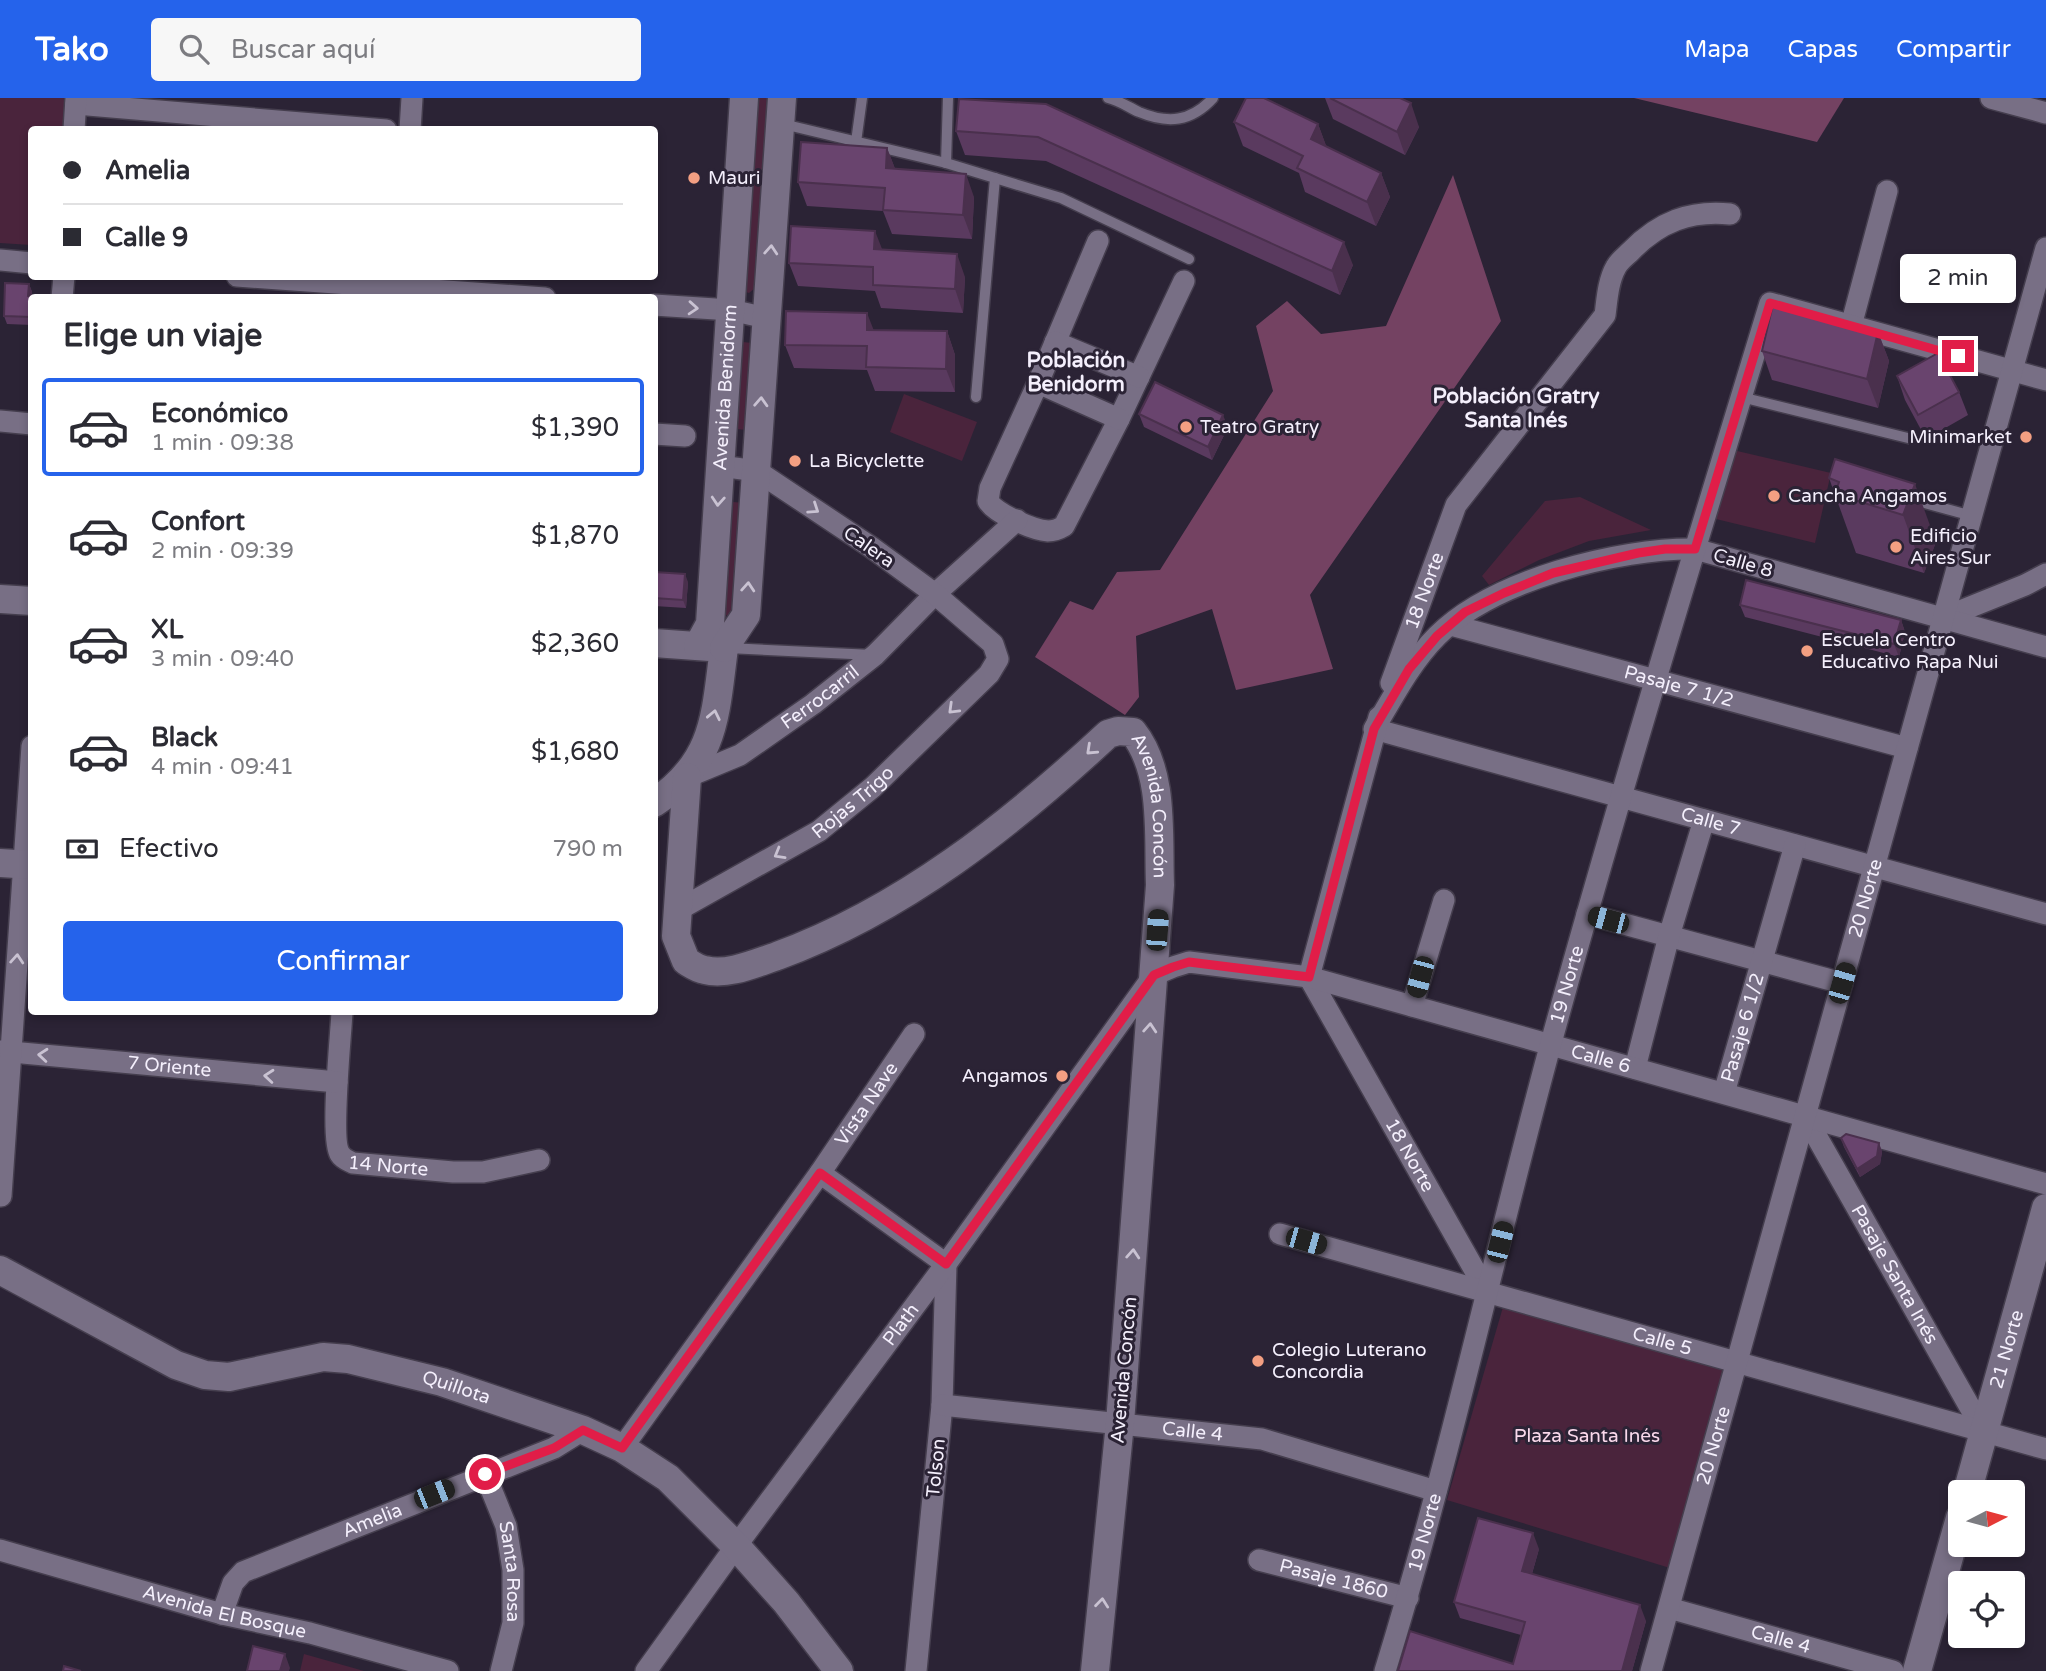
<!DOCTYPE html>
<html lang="es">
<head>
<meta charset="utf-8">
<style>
  body { margin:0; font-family:"Varela Round",sans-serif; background:#f7f7f7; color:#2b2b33; height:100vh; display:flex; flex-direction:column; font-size:26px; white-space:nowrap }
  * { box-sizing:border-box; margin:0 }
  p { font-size:23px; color:#7c7c81 }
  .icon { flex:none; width:38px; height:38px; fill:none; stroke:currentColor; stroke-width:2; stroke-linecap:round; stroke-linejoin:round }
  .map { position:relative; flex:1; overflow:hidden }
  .side { position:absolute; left:28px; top:196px; width:630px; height:721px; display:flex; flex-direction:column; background:#fff; border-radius:7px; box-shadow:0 4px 10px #0003 }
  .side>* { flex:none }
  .banner { position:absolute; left:28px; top:28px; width:630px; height:154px; border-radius:7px; box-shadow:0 4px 10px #0003; display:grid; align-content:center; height:154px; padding:0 35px; background:#fff }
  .needle { width:46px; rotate:84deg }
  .tools { position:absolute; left:1948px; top:1382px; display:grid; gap:14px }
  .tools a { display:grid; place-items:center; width:77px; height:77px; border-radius:7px; background:#fff; box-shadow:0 4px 10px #0003; font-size:35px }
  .end { position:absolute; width:32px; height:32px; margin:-16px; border:9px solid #e11d48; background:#fff; box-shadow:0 0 0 4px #fff }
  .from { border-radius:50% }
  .bubble { position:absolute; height:49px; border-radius:7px; background:#fff; box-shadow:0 4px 10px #0003; font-size:23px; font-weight:600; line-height:49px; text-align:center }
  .car { position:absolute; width:21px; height:42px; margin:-21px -10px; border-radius:9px; box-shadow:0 0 5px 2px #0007; background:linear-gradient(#222 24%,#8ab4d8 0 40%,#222 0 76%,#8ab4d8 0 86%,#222 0) }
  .banner b { display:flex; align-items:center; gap:24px; height:66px; font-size:26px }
  .banner b+b { border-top:2px solid #e1e1e2 }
  .banner i { width:18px; height:18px; background:#2b2b33 }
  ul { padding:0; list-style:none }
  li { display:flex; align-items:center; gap:21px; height:98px; margin:0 14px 10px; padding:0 21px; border:4px solid transparent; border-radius:7px }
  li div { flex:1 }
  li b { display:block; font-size:26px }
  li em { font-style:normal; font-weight:600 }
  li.selected { border-color:#2563eb }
  li>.icon { width:63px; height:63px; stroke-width:1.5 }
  h2 { padding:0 35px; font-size:32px; line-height:84px }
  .pay { display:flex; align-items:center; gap:18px; height:77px; padding:0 35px; font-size:26px }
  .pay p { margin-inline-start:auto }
  .action { display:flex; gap:14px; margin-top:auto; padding:14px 35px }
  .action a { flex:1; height:80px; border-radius:7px; background:#2563eb; color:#fff; font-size:28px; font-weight:600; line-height:80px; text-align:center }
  header { display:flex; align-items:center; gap:42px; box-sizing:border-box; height:98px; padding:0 35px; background:#2563eb; color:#fff }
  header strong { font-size:33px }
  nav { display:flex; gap:38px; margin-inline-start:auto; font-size:24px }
  .search { width:490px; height:63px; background:#f7f7f7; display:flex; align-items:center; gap:18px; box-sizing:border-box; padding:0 24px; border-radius:7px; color:#7c7c81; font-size:26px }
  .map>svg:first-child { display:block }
</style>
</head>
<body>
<header>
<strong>Tako</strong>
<div class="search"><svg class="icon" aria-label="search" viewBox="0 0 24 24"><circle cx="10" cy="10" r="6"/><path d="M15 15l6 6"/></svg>Buscar aquí</div>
<nav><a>Mapa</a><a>Capas</a><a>Compartir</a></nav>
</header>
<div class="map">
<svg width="2046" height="1573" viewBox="0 0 2046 1573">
  <rect width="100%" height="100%" fill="#2b2335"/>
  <g fill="#4a243c">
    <polygon points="0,0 67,0 65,31 32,32 31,147 0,145"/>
    <polygon points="755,0 767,0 755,190 749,195 743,193"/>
    <polygon points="743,244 752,245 747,332 736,331"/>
    <polygon points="904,296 977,324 962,363 890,334"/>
    <polygon points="1733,352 1831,375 1815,445 1716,421"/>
    <polygon points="1580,399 1651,432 1589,443 1539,462 1489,487 1482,478 1545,403"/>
    <polygon points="733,404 745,405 736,516 723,518"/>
    <polygon points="1503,1209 1725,1271 1670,1470 1447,1402"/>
    <polygon points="304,1556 364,1573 300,1573"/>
  </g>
  <g fill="#744262">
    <polygon points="1634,0 1844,0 1817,44"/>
    <polygon points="1453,77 1501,223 1310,497 1333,571 1236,592 1212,511 1136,538 1139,599 1125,617 1035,559 1070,503 1093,512 1117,474 1160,472 1273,293 1256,228 1287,203 1321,236 1386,228"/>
  </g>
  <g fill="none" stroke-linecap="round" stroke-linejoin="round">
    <g stroke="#453e4e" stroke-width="13">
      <g id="lane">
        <path d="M1108 0C1120 3 1128 9 1139 14 1168 26 1191 24 1213 0"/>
        <polyline points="783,26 946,65 995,80 976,299"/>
        <polyline points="856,44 862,0"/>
        <polyline points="946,65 948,0"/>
        <polyline points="995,80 1061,100 1189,161"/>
        <polyline points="1741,299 1912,341"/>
        <polyline points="1910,401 1972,418"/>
        <polyline points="728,550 873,557"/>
      </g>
    </g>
    <g stroke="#453e4e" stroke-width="24">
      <g id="street">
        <polyline points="1991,0 2046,15"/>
        <polyline points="76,6 386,32"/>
        <polyline points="74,32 76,0"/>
        <polyline points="410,32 412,0"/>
        <path d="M1098 143 1038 285 990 390 988 403C996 416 1033 432 1048 433 1055 433 1059 431 1064 428L1119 321 1184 183"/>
        <polyline points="0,162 32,165"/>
        <polyline points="237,178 545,200"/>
        <polyline points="62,200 64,178"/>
        <polyline points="654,207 731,212 766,220"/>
        <polyline points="1851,228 1887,93"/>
        <polyline points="1055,244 1139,279"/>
        <polyline points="1038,285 1119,321"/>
        <polyline points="0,323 32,326"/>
        <polyline points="654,336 685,338"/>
        <polyline points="1943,520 2025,487 2046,476"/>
        <path id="s1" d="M1451 527 1907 650"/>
        <path id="s2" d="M2046 549 1695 451C1618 450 1493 482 1437 538 1411 564 1393 599 1374 631L2046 816"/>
        <path id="s3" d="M1391 585 1456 407 1605 217C1607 202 1608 183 1616 169 1619 163 1626 158 1631 153 1659 124 1690 112 1730 116"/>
        <path id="s4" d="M1379 619 1309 879 1487 1194"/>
        <path id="s5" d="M687 679 740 657 813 606 875 557 935 496 1017 422"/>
        <path id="s6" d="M678 812 819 733 873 689 989 576 998 561 993 546 935 496 871 449 757 373 720 368"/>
        <polyline points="1587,816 1842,885"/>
        <polyline points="1412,908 1444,802"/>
        <path id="s7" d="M342 914C341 936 330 1042 340 1056 343 1061 349 1063 353 1065L453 1074H483L539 1062"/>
        <path id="s8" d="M0 953 337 984"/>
        <polyline points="1635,970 1669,838 1704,722"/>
        <path id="s9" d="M1724 995 1795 747"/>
        <path id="s10" d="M1805 1018 1984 1334"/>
        <polyline points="820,1075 946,1166 942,1307 916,1573"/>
        <polyline points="1,1098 32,648"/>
        <path id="s11" d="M1280 1136 2046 1351"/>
        <path id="s12" d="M942 1307 1262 1341 1436 1393"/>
        <path id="s13" d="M622 1350 820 1075 914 936"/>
        <path id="s14" d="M485 1376 506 1428 513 1472V1525L501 1573"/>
        <path id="s15" d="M0 1452 222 1516 310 1535 448 1573"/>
        <path id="s16" d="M1259 1462 1408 1500"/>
        <path id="s17" d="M1669 1510 1893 1573"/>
        <path id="s18" d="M222 1516 233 1485 243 1474 554 1350 583 1332"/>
        <path id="s19" d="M646 1573 736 1448 946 1166 1154 877 1173 869 1189 864 1309 879 2046 1086"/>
        <path id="s20" d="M1385 1573C1449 1366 1494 1154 1551 945 1619 697 1695 451 1770 205L2046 282"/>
        <path id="s21" d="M1651 1573 2046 150"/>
      </g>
    </g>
    <g stroke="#453e4e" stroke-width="31">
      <g id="secondary">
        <polyline points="0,501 32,503"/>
        <path d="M654 545 724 550C715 618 716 663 654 705"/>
        <path id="s22" d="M698 548 710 526 744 0"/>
        <polyline points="724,550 746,517 782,0"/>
        <path id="s23" d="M687 679 676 838 686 863C691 866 698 871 705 872 727 878 756 865 777 858 903 812 1011 726 1108 636L1118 633 1133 634C1165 674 1158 738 1160 787L1120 1325 1095 1573"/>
        <polyline points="0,765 32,767"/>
        <path id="s24" d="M0 1172 176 1267 205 1277 229 1279 323 1259 348 1261 442 1284 583 1332 622 1350 668 1380 736 1448 786 1504 839 1573"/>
        <path id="s25" d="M1967 1395 2046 1110"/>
        <polyline points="1917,1573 1960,1420"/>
      </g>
    </g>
    <use href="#lane" stroke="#786f85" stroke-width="10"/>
    <use href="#street" stroke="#786f85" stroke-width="21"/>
    <use href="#secondary" stroke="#786f85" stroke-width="28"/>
  </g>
  <g fill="#5a3a5f">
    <polygon points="1325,0 1400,0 1419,29 1405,57 1333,21"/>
    <polygon points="1046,6 1353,167 1340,197 1046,63 965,57 956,33"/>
    <polygon points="1234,24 1318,26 1326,48 1381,75 1390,99 1376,128 1305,94 1299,75 1243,48"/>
    <polygon points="887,50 895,71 974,99 972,141 892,136 883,113 807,108 798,84"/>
    <polygon points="882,152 965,179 963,215 881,210 875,193 798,188 789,165"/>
    <polygon points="29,186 32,194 32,227 7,226 4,218"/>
    <polygon points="1817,220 1878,234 1889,263 1878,310 1772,282 1762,253"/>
    <polygon points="874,232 947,233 955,257 955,294 875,293 867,272 794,270 785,247"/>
    <polygon points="1897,278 1959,294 1968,317 1926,341 1905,302"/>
    <polygon points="1139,316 1228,329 1212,362 1144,329"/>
    <polygon points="1835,361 1936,444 1924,475 1856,455 1829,380"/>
    <polygon points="654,474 688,484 686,510 654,508"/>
    <polygon points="1740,507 1901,522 1905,534 1899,559 1745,519"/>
    <polygon points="1841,1040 1879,1045 1882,1054 1880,1066 1860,1079 1844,1049"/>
    <polygon points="1539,1451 1532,1476 1646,1523 1632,1573 1398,1573 1513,1566 1521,1537 1460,1520 1454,1504"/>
  </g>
  <g fill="#4a304d">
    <polygon points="1411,5 1419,29 1405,57 1397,34"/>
    <polygon points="1318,26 1327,50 1311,41"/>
    <polygon points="887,50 896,73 886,70"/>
    <polygon points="1381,75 1390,99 1376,128 1367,104"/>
    <polygon points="966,76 974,99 972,141 963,117"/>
    <polygon points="875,133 884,156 874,151"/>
    <polygon points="1344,144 1353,167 1340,197 1332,173"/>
    <polygon points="957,156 965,179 963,215 955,191"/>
    <polygon points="29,186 32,194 31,207 28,198"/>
    <polygon points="867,215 876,238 867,232"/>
    <polygon points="947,233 955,257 955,294 946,271"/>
    <polygon points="1878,234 1889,263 1878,310 1867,281"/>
    <polygon points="1223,317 1228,329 1212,362 1208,349"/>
    <polygon points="1915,386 1936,444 1924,475 1903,417"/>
    <polygon points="685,476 688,484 686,510 683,502"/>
    <polygon points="1901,522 1905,534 1899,559 1894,546"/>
    <polygon points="1879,1045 1882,1054 1880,1066 1860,1079 1857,1071"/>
    <polygon points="1533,1435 1539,1451 1528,1489 1522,1473"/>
    <polygon points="1640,1507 1646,1523 1632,1573 1622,1573"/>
    <polygon points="285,1556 290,1570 289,1573 280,1573"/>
  </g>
  <g fill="#69446e" stroke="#4a304d" stroke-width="2">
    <polygon points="1246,0 1264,0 1318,26 1311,41 1381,75 1367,104 1297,70 1303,58 1234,24"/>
    <polygon points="1330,0 1400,0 1411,5 1397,34"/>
    <polygon points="959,1 1046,6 1344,144 1332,173 1038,39 956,33"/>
    <polygon points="801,44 887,50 886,70 966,76 963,117 883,112 885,90 798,84"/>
    <polygon points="791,128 875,133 874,151 957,156 955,191 873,187 873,169 789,165"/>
    <polygon points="5,185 29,186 28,198 34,199 32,200 32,219 4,218"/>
    <polygon points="1773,206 1816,216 1815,219 1878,234 1867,281 1762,253"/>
    <polygon points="786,213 867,215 867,232 947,233 946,271 866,269 867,248 785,247"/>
    <polygon points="1938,255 1959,294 1918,317 1897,278"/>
    <polygon points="1155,284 1223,317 1208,349 1139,316"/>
    <polygon points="1835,361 1915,386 1903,417 1835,396 1839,384 1829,380"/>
    <polygon points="654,474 685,476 683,502 654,500"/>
    <polygon points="1746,482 1901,522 1894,546 1740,507"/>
    <polygon points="1846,1036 1879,1045 1877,1058 1857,1071 1841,1040"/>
    <polygon points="1478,1420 1533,1435 1522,1473 1640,1507 1622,1573 1398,1573 1410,1533 1513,1566 1525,1524 1454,1504"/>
    <polygon points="253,1548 285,1556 280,1573 247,1573"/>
    <polygon points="64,1568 81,1573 63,1573"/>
  </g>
  <defs><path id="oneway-chevron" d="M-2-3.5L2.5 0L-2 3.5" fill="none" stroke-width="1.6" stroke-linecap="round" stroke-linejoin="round" transform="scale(1.75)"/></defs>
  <g stroke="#c9c2d2">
    <use href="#oneway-chevron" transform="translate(771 152) rotate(-86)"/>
    <use href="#oneway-chevron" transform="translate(693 210) rotate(4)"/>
    <use href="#oneway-chevron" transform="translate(761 304) rotate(-87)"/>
    <use href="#oneway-chevron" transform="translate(718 403) rotate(94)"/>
    <use href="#oneway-chevron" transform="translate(814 411) rotate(34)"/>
    <use href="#oneway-chevron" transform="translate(748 489) rotate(-86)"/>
    <use href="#oneway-chevron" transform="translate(953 611) rotate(136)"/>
    <use href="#oneway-chevron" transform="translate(714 617) rotate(-78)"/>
    <use href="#oneway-chevron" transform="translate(1091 652) rotate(137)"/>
    <use href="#oneway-chevron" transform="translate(779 756) rotate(150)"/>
    <use href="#oneway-chevron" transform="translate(17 861) rotate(-86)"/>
    <use href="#oneway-chevron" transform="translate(1150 930) rotate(-86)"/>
    <use href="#oneway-chevron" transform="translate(43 957) rotate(-175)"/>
    <use href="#oneway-chevron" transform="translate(269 978) rotate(-175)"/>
    <use href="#oneway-chevron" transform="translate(1133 1156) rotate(-86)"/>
    <use href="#oneway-chevron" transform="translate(1102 1505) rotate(-84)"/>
  </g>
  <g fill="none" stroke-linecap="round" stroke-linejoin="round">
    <polyline stroke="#e11d48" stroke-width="9" points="485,1376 554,1350 583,1332 622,1350 820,1075 946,1166 1154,877 1173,869 1189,864 1309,879 1374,631 1409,571 1437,538 1465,514 1504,495 1553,475 1638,455 1665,451 1695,451 1770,205 1958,258"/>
  </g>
  <g fill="#f39f82" stroke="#2b2335" stroke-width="2.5">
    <circle cx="694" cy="80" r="7"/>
    <circle cx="1186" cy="329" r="7"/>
    <circle cx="2026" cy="339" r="7"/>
    <circle cx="795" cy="363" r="7"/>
    <circle cx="1774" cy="398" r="7"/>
    <circle cx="1896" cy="449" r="7"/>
    <circle cx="1807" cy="553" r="7"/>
    <circle cx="1062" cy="978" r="7"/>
    <circle cx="1258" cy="1263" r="7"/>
  </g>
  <g text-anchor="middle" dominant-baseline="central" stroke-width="6" stroke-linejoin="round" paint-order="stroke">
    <g font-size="19" fill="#f4effc" stroke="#2b2335" text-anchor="start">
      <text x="708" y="80">Mauri</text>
      <text x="1200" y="329">Teatro Gratry</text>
      <text x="2012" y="339" text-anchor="end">Minimarket</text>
      <text x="809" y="363">La Bicyclette</text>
      <text x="1788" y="398">Cancha Angamos</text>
      <text x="1910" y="438">Edificio<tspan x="1910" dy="22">Aires Sur</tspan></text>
      <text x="1821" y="542">Escuela Centro<tspan x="1821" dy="22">Educativo Rapa Nui</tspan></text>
      <text x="1048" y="978" text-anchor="end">Angamos</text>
      <text x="1272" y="1252">Colegio Luterano<tspan x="1272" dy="22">Concordia</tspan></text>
    </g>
    <g font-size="19" fill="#f4effc" stroke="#2b2335">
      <text stroke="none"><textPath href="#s22" startOffset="262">Avenida Benidorm</textPath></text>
      <text transform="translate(869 449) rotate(35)">Calera</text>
      <text transform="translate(1743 465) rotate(16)">Calle 8</text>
      <text stroke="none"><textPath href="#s3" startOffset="98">18 Norte</textPath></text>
      <text stroke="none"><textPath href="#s1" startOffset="236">Pasaje 7 1/2</textPath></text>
      <text stroke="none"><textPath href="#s5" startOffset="156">Ferrocarril</textPath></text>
      <text stroke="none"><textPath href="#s6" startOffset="206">Rojas Trigo</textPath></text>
      <text stroke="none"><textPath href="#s23" startOffset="786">Avenida Concón</textPath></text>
      <text stroke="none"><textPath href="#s2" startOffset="1104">Calle 7</textPath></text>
      <text stroke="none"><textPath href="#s21" startOffset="802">20 Norte</textPath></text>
      <text stroke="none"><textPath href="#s20" startOffset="710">19 Norte</textPath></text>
      <text stroke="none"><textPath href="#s9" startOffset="68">Pasaje 6 1/2</textPath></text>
      <text stroke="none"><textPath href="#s19" startOffset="1323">Calle 6</textPath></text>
      <text stroke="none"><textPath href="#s8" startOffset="170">7 Oriente</textPath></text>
      <text stroke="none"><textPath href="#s13" startOffset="422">Vista Nave</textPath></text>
      <text stroke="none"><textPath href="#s4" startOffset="474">18 Norte</textPath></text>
      <text stroke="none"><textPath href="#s7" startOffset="194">14 Norte</textPath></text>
      <text stroke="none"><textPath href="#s10" startOffset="182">Pasaje Santa Inés</textPath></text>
      <text stroke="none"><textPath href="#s19" startOffset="430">Plath</textPath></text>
      <text stroke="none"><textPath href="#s11" startOffset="397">Calle 5</textPath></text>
      <text stroke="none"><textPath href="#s25" startOffset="149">21 Norte</textPath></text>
      <text transform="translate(1124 1272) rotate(-85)">Avenida Concón</text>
      <text stroke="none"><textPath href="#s24" startOffset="488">Quillota</textPath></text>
      <text stroke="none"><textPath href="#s12" startOffset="252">Calle 4</textPath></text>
      <text stroke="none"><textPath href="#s21" startOffset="234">20 Norte</textPath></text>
      <text transform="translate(936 1370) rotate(-84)">Tolson</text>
      <text stroke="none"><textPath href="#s18" startOffset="187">Amelia</textPath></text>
      <text stroke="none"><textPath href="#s20" startOffset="144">19 Norte</textPath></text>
      <text stroke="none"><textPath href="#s14" startOffset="102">Santa Rosa</textPath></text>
      <text stroke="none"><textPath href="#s16" startOffset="77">Pasaje 1860</textPath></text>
      <text stroke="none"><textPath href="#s15" startOffset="233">Avenida El Bosque</textPath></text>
      <text stroke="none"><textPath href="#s17" startOffset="116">Calle 4</textPath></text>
    </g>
    <g font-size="19" fill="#f9d8eb" stroke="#2b2335">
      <text x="1587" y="1338">Plaza Santa Inés</text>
    </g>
    <g font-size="21" font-weight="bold" fill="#f4effc" stroke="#2b2335">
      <text x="1076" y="262">Población<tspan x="1076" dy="24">Benidorm</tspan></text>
      <text x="1516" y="298">Población Gratry<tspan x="1516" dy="24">Santa Inés</tspan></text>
    </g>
  </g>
</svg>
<div class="tools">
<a><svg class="needle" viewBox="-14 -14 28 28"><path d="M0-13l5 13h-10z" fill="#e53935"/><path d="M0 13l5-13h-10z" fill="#7c7c81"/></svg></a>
<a><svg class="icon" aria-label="locate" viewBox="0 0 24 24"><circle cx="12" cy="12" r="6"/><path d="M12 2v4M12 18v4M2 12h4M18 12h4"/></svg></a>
</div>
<i class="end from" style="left:485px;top:1376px"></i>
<i class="end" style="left:1958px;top:258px"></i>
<div class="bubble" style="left:1900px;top:156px;width:116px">2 min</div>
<i class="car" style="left:1608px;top:822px;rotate:285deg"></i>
<i class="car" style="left:1157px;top:832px;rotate:4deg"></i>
<i class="car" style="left:1420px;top:879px;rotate:195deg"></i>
<i class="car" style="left:1842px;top:885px;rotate:16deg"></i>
<i class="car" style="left:1306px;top:1143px;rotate:106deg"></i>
<i class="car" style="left:1500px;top:1144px;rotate:14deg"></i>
<i class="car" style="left:434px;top:1396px;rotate:68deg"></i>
<div class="banner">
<b><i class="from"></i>Amelia</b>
<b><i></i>Calle 9</b>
</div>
<section class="side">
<h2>Elige un viaje</h2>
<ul>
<li class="selected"><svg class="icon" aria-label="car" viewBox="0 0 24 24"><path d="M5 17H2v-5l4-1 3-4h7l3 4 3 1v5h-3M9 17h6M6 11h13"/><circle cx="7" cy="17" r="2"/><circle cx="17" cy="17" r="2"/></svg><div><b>Económico</b><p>1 min · 09:38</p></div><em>$1,390</em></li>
<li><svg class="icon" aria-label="car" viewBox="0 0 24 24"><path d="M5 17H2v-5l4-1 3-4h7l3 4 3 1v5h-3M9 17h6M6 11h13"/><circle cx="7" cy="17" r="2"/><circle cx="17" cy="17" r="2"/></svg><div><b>Confort</b><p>2 min · 09:39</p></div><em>$1,870</em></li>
<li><svg class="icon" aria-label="car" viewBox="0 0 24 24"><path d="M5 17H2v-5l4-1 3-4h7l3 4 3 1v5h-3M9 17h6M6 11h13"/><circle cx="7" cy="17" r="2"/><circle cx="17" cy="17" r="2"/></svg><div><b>XL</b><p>3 min · 09:40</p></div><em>$2,360</em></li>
<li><svg class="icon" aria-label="car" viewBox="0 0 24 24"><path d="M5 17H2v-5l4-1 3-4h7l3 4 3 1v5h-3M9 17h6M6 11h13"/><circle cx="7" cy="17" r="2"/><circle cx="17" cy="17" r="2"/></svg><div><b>Black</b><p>4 min · 09:41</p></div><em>$1,680</em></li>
</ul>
<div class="pay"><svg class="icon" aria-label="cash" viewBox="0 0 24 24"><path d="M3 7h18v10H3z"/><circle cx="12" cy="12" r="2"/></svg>Efectivo<p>790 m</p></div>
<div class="action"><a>Confirmar</a></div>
</section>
</div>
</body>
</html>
